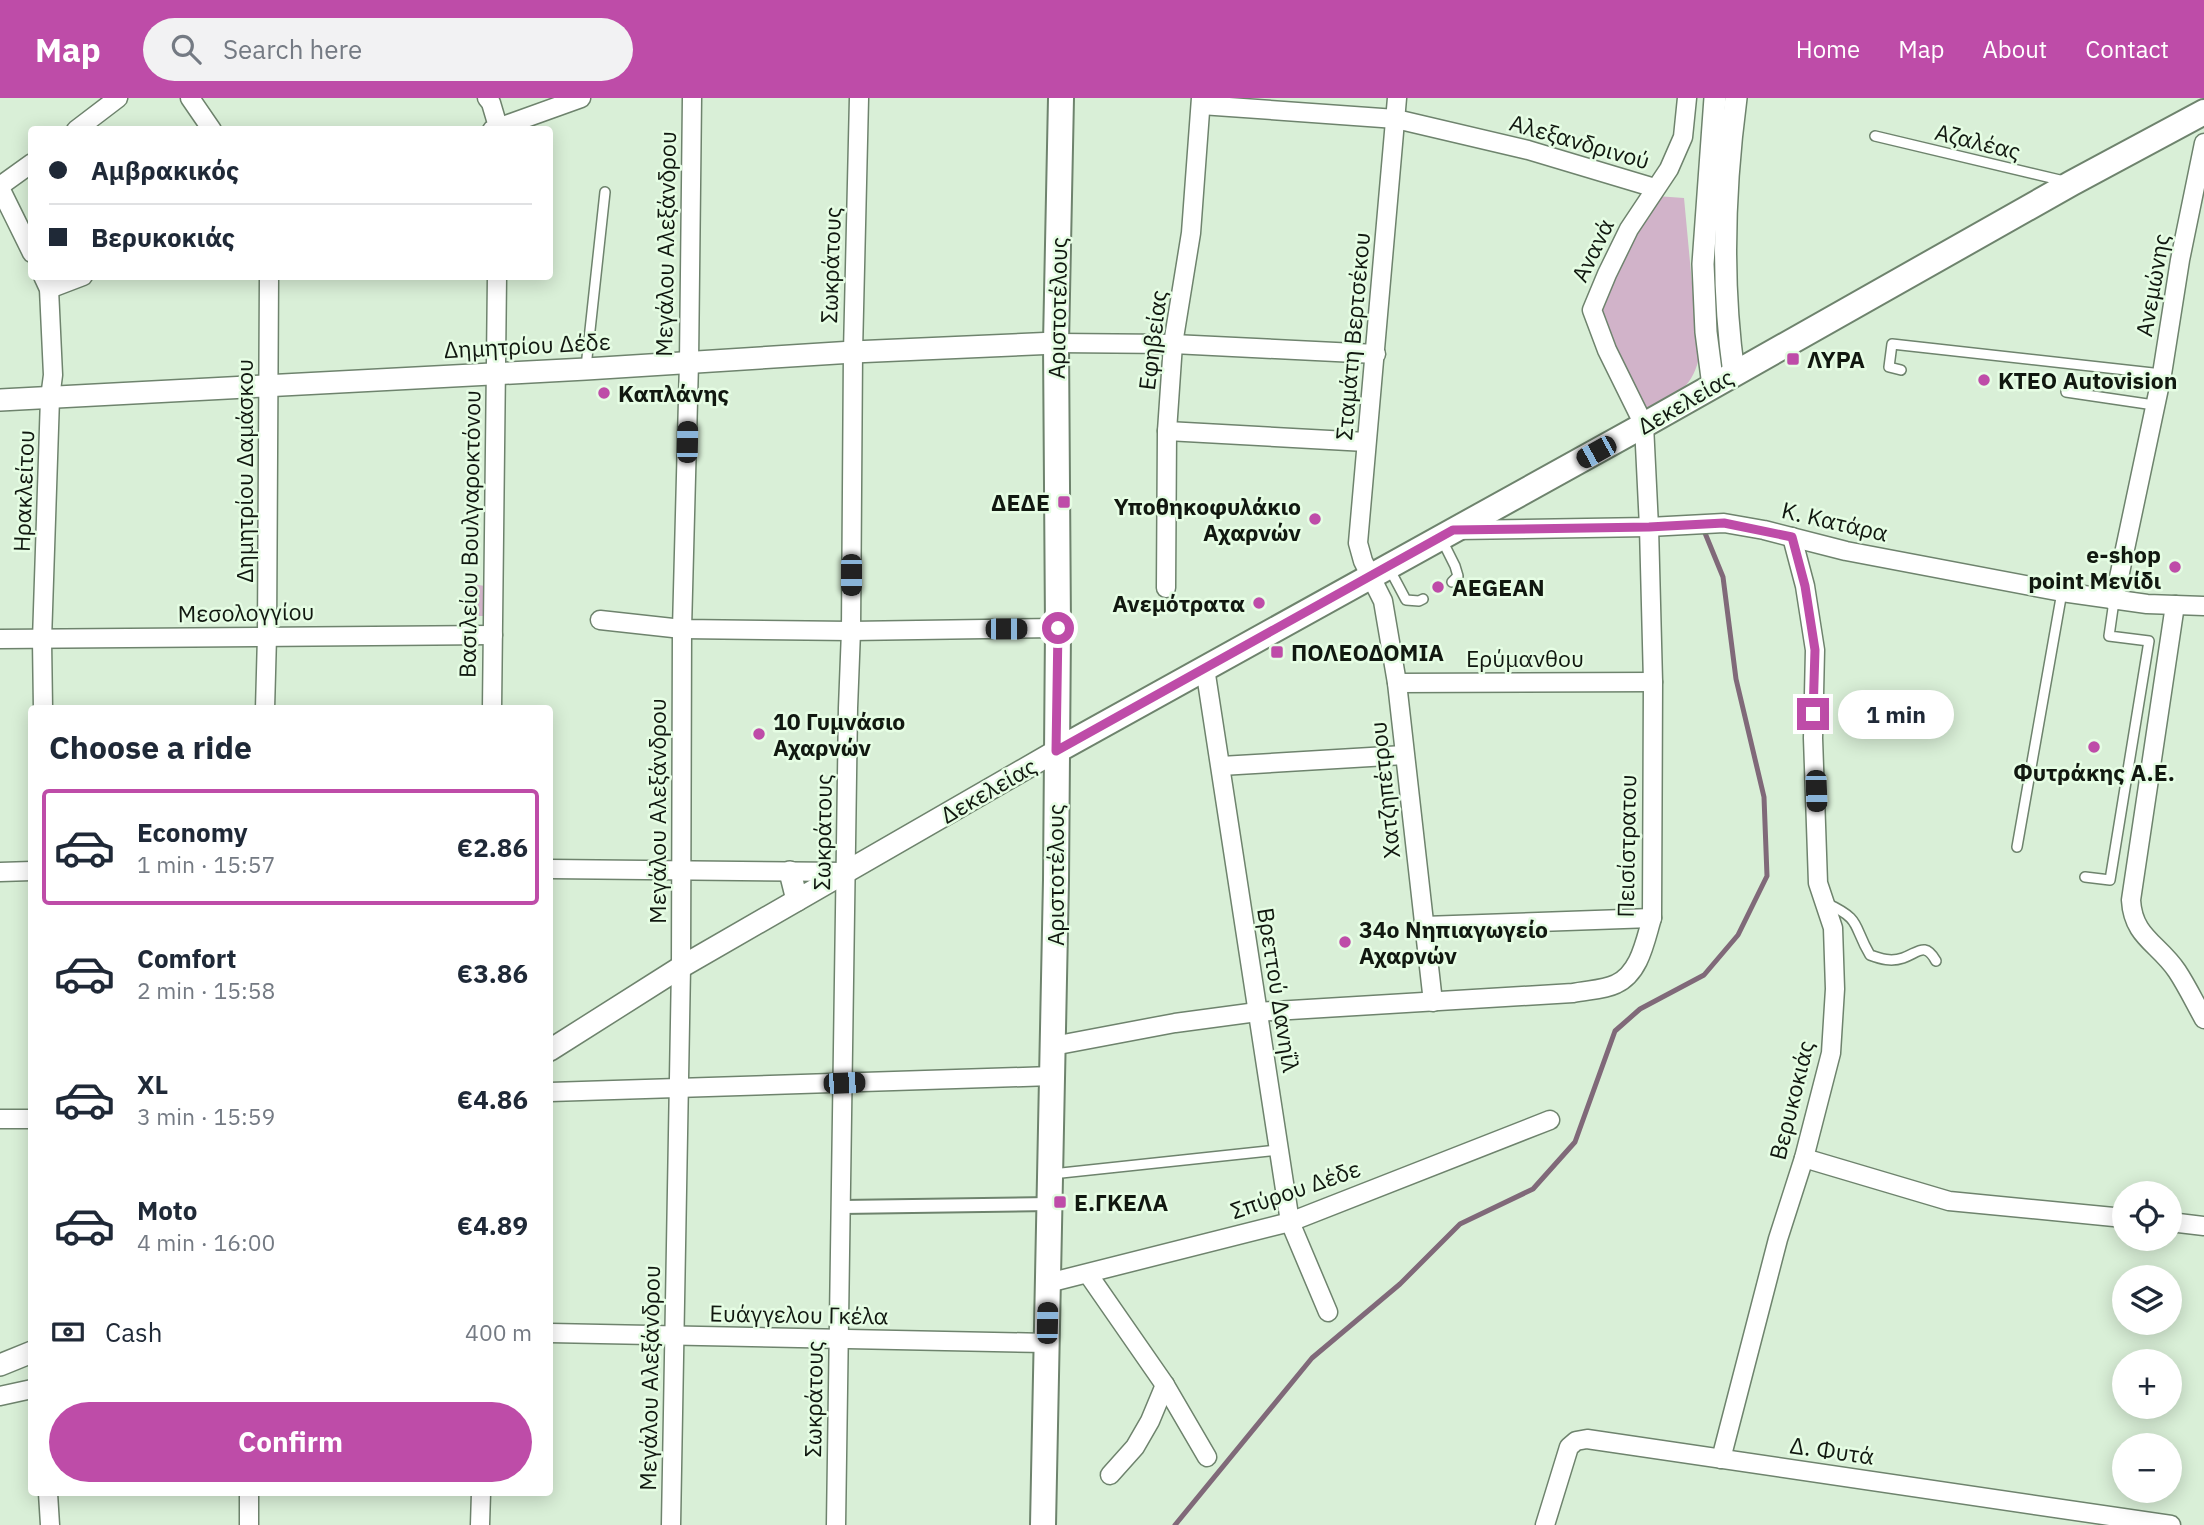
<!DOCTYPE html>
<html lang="en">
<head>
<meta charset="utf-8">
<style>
  body { margin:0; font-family:"IBM Plex Sans",sans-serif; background:#f2f2f3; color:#1f2937; height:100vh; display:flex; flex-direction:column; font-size:26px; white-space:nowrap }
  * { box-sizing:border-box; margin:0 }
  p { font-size:23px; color:#747a83 }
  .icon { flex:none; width:38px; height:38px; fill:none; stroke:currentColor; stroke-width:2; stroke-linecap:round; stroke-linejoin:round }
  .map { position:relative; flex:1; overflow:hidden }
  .panel { position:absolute; left:28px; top:607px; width:525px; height:791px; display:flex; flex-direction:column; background:#fff; border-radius:7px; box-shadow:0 4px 18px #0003 }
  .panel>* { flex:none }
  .banner { position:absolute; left:28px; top:28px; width:525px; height:154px; border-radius:7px; box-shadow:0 4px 18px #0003; display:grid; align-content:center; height:154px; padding:0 21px; background:#fff }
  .tools { position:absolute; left:2112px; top:1083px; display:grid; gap:14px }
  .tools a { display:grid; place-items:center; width:70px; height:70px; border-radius:50%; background:#fff; box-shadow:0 4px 18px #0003; font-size:35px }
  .end { position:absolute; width:32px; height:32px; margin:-16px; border:9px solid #be4ca8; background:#fff; box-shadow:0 0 0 4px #fff }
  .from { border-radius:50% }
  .bubble { position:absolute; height:49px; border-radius:24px; background:#fff; box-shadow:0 4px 18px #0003; font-size:23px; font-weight:800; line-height:49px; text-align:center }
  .car { position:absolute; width:21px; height:42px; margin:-21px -10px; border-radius:9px; box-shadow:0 0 5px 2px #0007; background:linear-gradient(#222 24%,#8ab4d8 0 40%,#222 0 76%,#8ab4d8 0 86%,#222 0) }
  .banner b { display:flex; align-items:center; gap:24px; height:66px; font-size:26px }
  .banner b+b { border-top:2px solid #e0e1e3 }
  .banner i { width:18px; height:18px; background:#1f2937 }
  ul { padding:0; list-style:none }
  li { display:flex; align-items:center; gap:21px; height:116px; margin:0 14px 10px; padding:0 7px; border:4px solid transparent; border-radius:7px }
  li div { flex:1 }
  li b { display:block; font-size:26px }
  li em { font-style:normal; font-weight:800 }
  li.current { border-color:#be4ca8 }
  li>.icon { width:63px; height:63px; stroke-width:1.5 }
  h2 { padding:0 21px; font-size:32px; line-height:84px }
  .pay { display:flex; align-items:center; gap:18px; height:77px; padding:0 21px; font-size:26px }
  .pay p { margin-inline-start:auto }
  .cta { display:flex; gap:14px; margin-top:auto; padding:14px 21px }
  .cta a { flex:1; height:80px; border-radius:42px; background:#be4ca8; color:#fff; font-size:28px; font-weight:800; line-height:80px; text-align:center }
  header { display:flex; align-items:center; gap:42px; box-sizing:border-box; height:98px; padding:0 35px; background:#be4ca8; color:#fff }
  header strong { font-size:33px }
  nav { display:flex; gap:38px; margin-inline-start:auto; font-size:24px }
  .search { width:490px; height:63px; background:#f2f2f3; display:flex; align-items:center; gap:18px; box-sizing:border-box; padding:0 24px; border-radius:38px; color:#747a83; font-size:26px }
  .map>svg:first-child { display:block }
</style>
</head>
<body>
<header>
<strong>Map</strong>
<div class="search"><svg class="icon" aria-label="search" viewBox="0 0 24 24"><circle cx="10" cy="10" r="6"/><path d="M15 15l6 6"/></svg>Search here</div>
<nav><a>Home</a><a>Map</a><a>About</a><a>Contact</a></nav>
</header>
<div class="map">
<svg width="2204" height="1427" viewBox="0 0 2204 1427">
  <rect width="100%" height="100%" fill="#d9efd7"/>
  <g fill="#d1b3c9">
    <path d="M1656 98 1684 100 1699 260C1691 293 1673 299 1645 313L1599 211Z"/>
    <polygon points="469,486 486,488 486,518 464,518"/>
  </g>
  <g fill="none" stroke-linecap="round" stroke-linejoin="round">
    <polyline stroke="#806979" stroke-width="5" points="1175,1427 1312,1260 1400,1186 1460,1126 1533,1091 1575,1044 1615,933 1640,911 1704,877 1738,837 1767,778 1764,699 1736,581 1723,479 1705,435"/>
    <g stroke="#6e836d" stroke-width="12">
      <g id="service">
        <polyline points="1875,38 2064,83"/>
        <polyline points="586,269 605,94"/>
        <polyline points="1901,272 1889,269 1892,246 2162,276"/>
        <polyline points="2066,294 2154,307"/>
        <polyline points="1442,442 1455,468 1458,478 1452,484"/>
        <polyline points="1389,470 1406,502 1419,503 1423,501"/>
        <polyline points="2017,749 2062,494"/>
        <polyline points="2085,779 2110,782 2149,543 2109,538 2114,503"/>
        <path d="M1826 805C1863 822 1852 827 1870 857 1881 861 1891 864 1903 860 1918 855 1925 843 1936 863"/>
        <polyline points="1052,1076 1278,1052"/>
      </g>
    </g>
    <g stroke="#6e836d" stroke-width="16">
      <polyline id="pedestrian" points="842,1109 1050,1106"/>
    </g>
    <g stroke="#6e836d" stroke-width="21">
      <g id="minor">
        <polyline points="190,0 212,32"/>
        <polyline points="487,0 491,5 499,32"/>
        <polyline points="1397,0 1358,445 1363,463 1383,503 1397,585 1433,904"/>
        <polyline points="1201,7 1396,21 1528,52 1655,90"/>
        <polyline points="76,32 118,0"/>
        <polyline points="492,32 581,0"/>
        <polyline points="0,88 32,65"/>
        <polyline points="0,90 32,155"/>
        <polyline points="49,191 83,178"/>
        <polyline points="1056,245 1173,246 1376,256"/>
        <polyline points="1167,333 1366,344"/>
        <polyline points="1456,432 1649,429 1724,425 1764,432 1846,453 2062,494 2147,506 2204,508"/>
        <polyline points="1166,490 1167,333 1173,246 1191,135 1201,0"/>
        <polyline points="2114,503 2162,276 2180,162 2204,45"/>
        <path d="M2175 507 2131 802C2133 839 2158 845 2177 873 2187 888 2195 905 2204 921"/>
        <polyline points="600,522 682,531 851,533 1058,530"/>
        <polyline points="0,541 493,537"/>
        <polyline points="1205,570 1290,1124 1328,1214"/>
        <polyline points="1397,585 1653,584"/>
        <polyline points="43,611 42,542 50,300 53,277 49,191 43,178"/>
        <polyline points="265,611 267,538 269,178"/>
        <polyline points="492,611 497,178"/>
        <polyline points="1221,668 1404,657"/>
        <polyline points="550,771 847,774"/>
        <polyline points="0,774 32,773"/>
        <polyline points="1424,828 1652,820"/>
        <path d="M1053 948 1175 925 1257 914 1573 895C1586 892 1604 892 1616 886 1640 875 1645 843 1652 820L1653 584 1649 429 1644 327 1607 252 1592 212 1607 176 1629 131 1669 71 1683 39 1687 0"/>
        <polyline points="550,994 1052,978"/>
        <polyline points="0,1021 32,1021"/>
        <polyline points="1804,1060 1949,1103 2124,1120"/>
        <polyline points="2170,1124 2204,1128"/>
        <polyline points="1088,1176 1165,1287 1207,1359"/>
        <polyline points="1048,1185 1290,1124 1550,1022"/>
        <polyline points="550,1235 1047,1245"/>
        <polyline points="0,1298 32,1291"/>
        <polyline points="1721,1361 1778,1141 1804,1060 1831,955 1835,891 1833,830 1818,785 1813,640 1815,552 1805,488 1792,439"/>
        <polyline points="1110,1377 1135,1349 1150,1323 1165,1287"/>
        <polyline points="48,1395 50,1427"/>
        <polyline points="249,1427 249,1395"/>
        <polyline points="480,1427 481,1395"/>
        <polyline points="671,1427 681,869 682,531 689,264 692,0"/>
        <polyline points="836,1427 848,610 851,533 853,254 859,0"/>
        <polyline points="1545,1427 1569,1349 1576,1343 1587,1341 2171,1427"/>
      </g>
    </g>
    <g stroke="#6e836d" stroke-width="24">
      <g id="tertiary">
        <path d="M1734 276C1721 185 1724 91 1736 0"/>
        <polyline points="1713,288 1706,234 1703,166 1715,0"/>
        <polyline points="0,302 586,271 853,254 1056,245"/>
        <polyline points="790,774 797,802"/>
        <polyline points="550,952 681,869 1056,653"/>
        <polyline points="0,1267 32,1254"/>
      </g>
    </g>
    <g stroke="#6e836d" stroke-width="28">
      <g id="secondary">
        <polyline points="1056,653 1644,327 2072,85 2204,14"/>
        <polyline points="1043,1427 1056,782 1058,530 1056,245 1061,0"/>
      </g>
    </g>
    <use href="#service" stroke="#fff" stroke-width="9"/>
    <use href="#pedestrian" stroke="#fff" stroke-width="12"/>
    <use href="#minor" stroke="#fff" stroke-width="18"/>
    <use href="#tertiary" stroke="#fff" stroke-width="21"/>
    <use href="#secondary" stroke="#fff" stroke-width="24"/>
  </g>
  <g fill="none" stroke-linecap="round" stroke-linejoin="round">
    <polyline stroke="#be4ca8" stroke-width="9" points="1058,530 1056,653 1453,432 1649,429 1724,425 1792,439 1805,488 1815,552 1813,616"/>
  </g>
  <g fill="#be4ca8" stroke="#e6fde4" stroke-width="2.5">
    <rect x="1786" y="254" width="14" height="14" rx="3.5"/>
    <circle cx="1984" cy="282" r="7"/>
    <circle cx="604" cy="295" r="7"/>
    <rect x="1057" y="397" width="14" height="14" rx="3.5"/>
    <circle cx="1315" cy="421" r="7"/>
    <circle cx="2175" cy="469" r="7"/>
    <circle cx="1438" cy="489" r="7"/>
    <circle cx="1259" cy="505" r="7"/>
    <rect x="1270" y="547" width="14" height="14" rx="3.5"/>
    <circle cx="759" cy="636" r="7"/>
    <circle cx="2094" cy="649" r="7"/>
    <circle cx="1345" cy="844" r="7"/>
    <rect x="1053" y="1097" width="14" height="14" rx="3.5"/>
  </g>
  <g text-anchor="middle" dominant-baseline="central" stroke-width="5" stroke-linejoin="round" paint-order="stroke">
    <g font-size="23" fill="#111810" stroke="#e6fde4">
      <text transform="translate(1580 43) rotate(16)">Αλεξανδρινού</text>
      <text transform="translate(1978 43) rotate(14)">Αζαλέας</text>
      <text transform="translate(665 146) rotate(-89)">Μεγάλου Αλεξάνδρου</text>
      <text transform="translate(1592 152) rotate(-64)">Ανανά</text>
      <text transform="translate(830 167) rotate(-88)">Σωκράτους</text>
      <text transform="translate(2152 187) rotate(-80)">Ανεμώνης</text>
      <text transform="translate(1057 210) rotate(-89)">Αριστοτέλους</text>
      <text transform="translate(1352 238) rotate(-85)">Σταμάτη Βερτσέκου</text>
      <text transform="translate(1152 242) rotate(-83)">Εφηβείας</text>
      <text transform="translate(527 247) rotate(-3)">Δημητρίου Δέδε</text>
      <text transform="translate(1685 303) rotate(-30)">Δεκελείας</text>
      <text transform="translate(244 373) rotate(-90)">Δημητρίου Δαμάσκου</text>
      <text transform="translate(23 393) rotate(-88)">Ηρακλείτου</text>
      <text transform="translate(1835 423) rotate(13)">Κ. Κατάρα</text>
      <text transform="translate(469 436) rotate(-89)">Βασιλείου Βουλγαροκτόνου</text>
      <text transform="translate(246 514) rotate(-1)">Μεσολογγίου</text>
      <text x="1525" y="560">Ερύμανθου</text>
      <text transform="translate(988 692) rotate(-30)">Δεκελείας</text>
      <text transform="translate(1384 692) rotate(-96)">Χατζηπέτρου</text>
      <text transform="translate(657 713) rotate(-90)">Μεγάλου Αλεξάνδρου</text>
      <text transform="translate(822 734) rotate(-89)">Σωκράτους</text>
      <text transform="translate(1626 748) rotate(-89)">Πεισίστρατου</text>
      <text transform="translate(1055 777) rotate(-90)">Αριστοτέλους</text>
      <text transform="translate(1279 892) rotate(81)">Βρεττού Δανηΐλ</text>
      <text transform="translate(1791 1002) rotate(-76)">Βερυκοκιάς</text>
      <text transform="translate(1295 1091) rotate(-19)">Σπύρου Δέδε</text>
      <text transform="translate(799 1216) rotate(1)">Ευάγγελου Γκέλα</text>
      <text transform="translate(649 1280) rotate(-89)">Μεγάλου Αλεξάνδρου</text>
      <text transform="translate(813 1301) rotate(-89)">Σωκράτους</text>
      <text transform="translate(1832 1352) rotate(8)">Δ. Φυτά</text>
    </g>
    <g font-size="23" font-weight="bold" fill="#111810" stroke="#e6fde4" text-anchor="start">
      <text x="1807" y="261">ΛΥΡΑ</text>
      <text x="1998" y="282">ΚΤΕΟ Autovision</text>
      <text x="618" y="295">Καπλάνης</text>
      <text x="1050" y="404" text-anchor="end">ΔΕΔΕ</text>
      <text x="1301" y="408" text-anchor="end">Υποθηκοφυλάκιο<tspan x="1301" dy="26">Αχαρνών</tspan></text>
      <text x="2161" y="456" text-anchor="end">e-shop<tspan x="2161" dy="26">point Μενίδι</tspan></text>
      <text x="1452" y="489">AEGEAN</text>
      <text x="1245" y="505" text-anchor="end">Ανεμότρατα</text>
      <text x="1291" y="554">ΠΟΛΕΟΔΟΜΙΑ</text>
      <text x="773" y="623">10 Γυμνάσιο<tspan x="773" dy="26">Αχαρνών</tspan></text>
      <text x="2094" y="674" text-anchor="middle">Φυτράκης Α.Ε.</text>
      <text x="1359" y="831">34o Νηπιαγωγείο<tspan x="1359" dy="26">Αχαρνών</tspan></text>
      <text x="1074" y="1104">Ε.ΓΚΕΛΑ</text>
    </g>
  </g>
</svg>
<div class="tools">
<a><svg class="icon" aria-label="locate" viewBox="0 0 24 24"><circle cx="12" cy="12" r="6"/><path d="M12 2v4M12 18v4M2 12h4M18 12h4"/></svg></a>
<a><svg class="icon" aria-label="layers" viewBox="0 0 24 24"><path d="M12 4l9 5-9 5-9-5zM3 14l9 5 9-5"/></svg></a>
<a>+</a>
<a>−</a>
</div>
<i class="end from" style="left:1058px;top:530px"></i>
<i class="end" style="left:1813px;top:616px"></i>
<div class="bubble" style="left:1838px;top:592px;width:116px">1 min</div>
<i class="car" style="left:687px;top:344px;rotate:1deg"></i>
<i class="car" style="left:1596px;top:354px;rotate:241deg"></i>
<i class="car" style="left:851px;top:477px;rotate:180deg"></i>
<i class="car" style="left:1006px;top:531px;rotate:90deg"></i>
<i class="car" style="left:1816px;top:693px;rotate:178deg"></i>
<i class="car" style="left:844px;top:985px;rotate:88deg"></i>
<i class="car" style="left:1047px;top:1225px;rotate:1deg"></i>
<div class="banner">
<b><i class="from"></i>Αμβρακικός</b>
<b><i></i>Βερυκοκιάς</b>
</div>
<section class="panel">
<h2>Choose a ride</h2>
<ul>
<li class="current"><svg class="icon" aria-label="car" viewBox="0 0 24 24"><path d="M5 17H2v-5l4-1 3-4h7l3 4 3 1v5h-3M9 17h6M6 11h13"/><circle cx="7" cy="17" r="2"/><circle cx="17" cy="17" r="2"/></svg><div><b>Economy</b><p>1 min · 15:57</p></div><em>€2.86</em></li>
<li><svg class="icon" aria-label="car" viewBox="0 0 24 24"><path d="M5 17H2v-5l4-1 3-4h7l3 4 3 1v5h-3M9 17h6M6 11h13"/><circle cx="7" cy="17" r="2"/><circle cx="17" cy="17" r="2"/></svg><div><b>Comfort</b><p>2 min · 15:58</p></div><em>€3.86</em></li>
<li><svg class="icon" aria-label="car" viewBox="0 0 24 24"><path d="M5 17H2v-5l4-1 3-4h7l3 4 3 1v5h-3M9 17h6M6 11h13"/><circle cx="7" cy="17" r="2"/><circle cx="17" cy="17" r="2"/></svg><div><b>XL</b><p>3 min · 15:59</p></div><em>€4.86</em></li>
<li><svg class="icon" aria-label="car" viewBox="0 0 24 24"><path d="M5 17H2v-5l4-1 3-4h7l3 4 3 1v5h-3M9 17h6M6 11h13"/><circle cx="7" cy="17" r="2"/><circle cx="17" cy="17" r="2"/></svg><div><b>Moto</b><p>4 min · 16:00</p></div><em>€4.89</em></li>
</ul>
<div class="pay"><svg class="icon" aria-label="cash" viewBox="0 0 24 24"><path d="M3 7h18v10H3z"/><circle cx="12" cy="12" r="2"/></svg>Cash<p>400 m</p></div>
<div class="cta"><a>Confirm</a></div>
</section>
</div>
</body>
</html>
